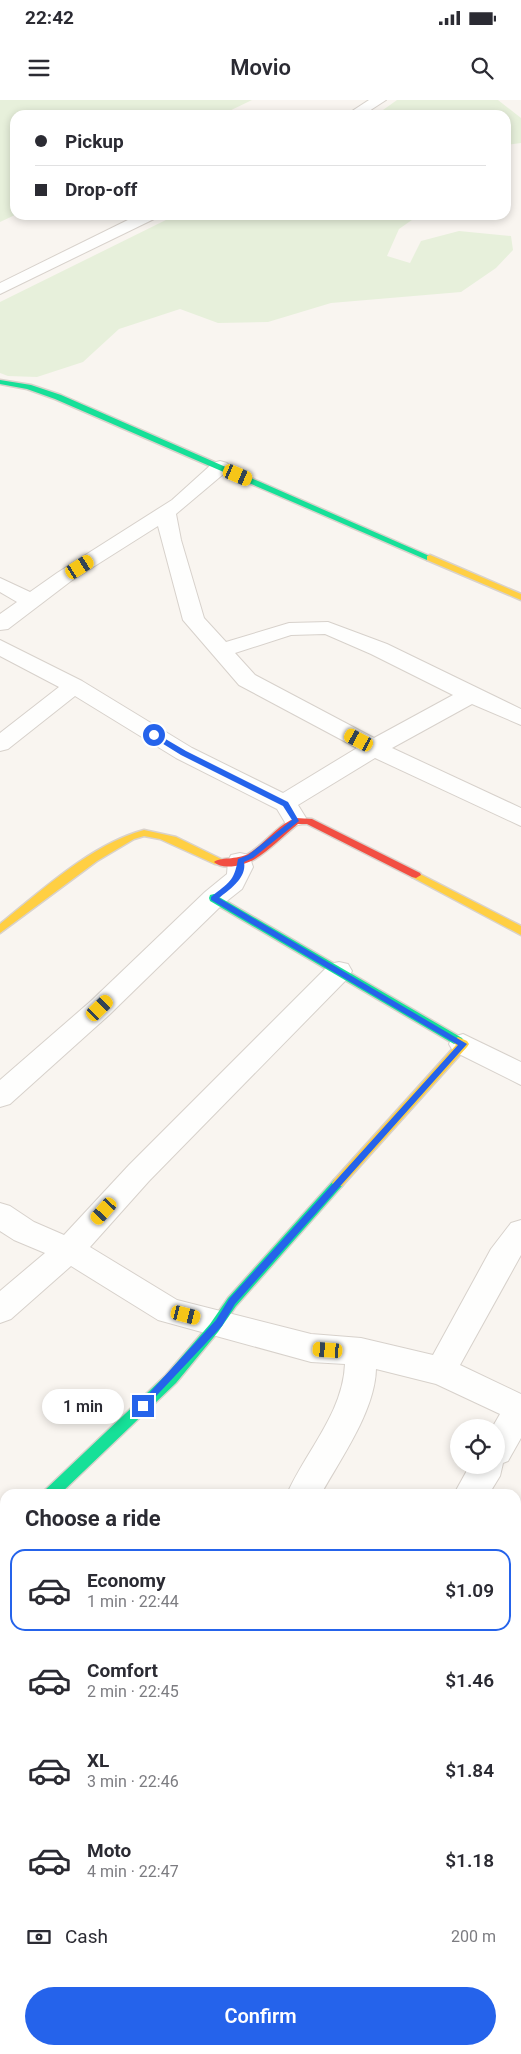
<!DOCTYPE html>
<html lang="en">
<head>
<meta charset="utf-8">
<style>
  body { margin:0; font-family:Roboto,sans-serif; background:#f2f2f3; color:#2b2b33; height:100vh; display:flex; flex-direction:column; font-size:19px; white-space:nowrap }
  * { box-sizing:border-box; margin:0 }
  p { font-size:16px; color:#7c7c81 }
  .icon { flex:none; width:28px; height:28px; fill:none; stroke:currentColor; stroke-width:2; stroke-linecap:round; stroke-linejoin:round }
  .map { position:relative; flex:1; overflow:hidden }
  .sheet { position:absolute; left:0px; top:1389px; width:521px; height:566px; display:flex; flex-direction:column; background:#fff; border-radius:15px 15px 0 0; box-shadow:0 2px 8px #0003 }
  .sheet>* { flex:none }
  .top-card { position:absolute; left:10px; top:10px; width:501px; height:110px; border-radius:15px; box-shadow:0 2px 8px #0003; display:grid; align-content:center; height:110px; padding:0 25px; background:#fff }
  .buttons { position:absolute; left:450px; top:1319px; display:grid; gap:10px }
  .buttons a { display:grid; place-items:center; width:55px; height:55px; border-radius:50%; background:#fff; box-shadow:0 2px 8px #0003; font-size:25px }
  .end { position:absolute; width:22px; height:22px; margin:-11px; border:6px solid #2563eb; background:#fff; box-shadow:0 0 0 2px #fff }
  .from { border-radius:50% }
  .bubble { position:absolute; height:35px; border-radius:18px; background:#fff; box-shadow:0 2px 8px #0003; font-size:16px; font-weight:600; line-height:35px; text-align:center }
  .car { position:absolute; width:15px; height:30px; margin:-15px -8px; border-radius:6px; box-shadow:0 0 4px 1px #0007; background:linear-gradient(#f5c518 24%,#345 0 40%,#f5c518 0 76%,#345 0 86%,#f5c518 0) }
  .top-card b { display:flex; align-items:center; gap:18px; height:48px; font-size:19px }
  .top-card b+b { border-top:1px solid #e1e1e2 }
  .top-card i { width:12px; height:12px; background:#2b2b33 }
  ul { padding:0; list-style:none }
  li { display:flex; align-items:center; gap:15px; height:82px; margin:0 10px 8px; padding:0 15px; border:2px solid transparent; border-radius:15px }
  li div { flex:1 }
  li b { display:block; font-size:19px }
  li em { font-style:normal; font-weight:600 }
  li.active { border-color:#2563eb }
  li>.icon { width:45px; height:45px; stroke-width:1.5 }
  h2 { padding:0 25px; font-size:22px; line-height:60px }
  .pay { display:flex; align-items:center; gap:12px; height:55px; padding:0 25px; font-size:19px }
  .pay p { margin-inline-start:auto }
  .primary-button { display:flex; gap:10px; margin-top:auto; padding:10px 25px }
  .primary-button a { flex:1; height:58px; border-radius:30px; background:#2563eb; color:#fff; font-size:20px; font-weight:600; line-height:58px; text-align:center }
  .status { display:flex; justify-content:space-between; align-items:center; height:35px; padding:0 25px; background:#fff; direction:ltr }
  .status svg { height:14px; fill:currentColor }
  header { display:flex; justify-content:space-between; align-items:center; height:65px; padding:0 25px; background:#fff; font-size:22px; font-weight:600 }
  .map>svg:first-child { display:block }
</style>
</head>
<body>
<div class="status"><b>22:42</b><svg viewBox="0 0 49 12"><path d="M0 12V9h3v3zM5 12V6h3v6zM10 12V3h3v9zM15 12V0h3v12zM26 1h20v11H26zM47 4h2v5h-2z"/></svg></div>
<header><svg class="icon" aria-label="menu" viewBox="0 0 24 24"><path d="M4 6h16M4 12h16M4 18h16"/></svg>Movio<svg class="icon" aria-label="search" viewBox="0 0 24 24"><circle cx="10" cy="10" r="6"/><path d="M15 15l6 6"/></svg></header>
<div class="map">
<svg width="521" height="1954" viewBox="0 0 521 1954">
  <rect width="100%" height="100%" fill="#f9f5f0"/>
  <g fill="#e7f0db">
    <polygon points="0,0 252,0 221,15 15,15 15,115 0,122"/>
    <polygon points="397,0 498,0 521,18 521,43 506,45 506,15 376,15"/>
    <polygon points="176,115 419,115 399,129 387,156 410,163 421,141 459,131 511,136 513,150 496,168 461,192 331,203 268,222 218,223 180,209 119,229 83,262 37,277 8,276 0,273 0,202"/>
  </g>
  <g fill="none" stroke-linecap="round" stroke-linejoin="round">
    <g stroke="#d7d1cb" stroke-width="2">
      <g id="street">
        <polygon points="369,0 386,0 363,15 346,15"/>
        <polygon points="138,115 158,115 156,118 0,194 0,183"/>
        <path d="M220 361 227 363 230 367 227 371 176 414 181 440 204 518 226 542 289 523 328 522 387 544 521 609V625L472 604 392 648 521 708V726L375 658 298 705 306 718 302 724 294 726 286 724 277 709 176 658 75 596 8 649 0 651V633L59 587 0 556V540L82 581 192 648 283 693 357 648 239 585 183 520 158 426 71 481 8 529 0 530V514L17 502 0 492V478L30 492 57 473 172 400 213 363ZM325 534 371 554 453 595 374 638 255 575 235 553 291 535Z"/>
        <polygon points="240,753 249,755 253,767 242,789 223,804 109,915 10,1004 0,1007 0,980 91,901 205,792 227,774 228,761 231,755"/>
        <path d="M339 862 348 864 352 871 348 878 149 1081 90 1147 177 1200 311 1234 361 1238 433 1255 491 1149 511 1123 521 1120V1155L460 1265 521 1294V1338L508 1361 503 1363 500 1376 489 1394H454L470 1365H496V1328H492L500 1314 436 1284 376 1269C375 1311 341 1358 321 1394H287C306 1351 343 1313 345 1264L311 1262 158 1220 71 1166 11 1219 0 1223V1191L45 1153 14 1140 0 1131V1103L10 1106 34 1122 64 1135 129 1065 330 864Z"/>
        <polygon points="463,934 521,962 521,985 453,951 449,944 453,937"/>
        <polygon points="5,1421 5,1455 0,1457 0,1423"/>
        <polygon points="5,1746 5,1789 0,1791 0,1748"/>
        <polygon points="521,1914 521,1954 501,1954 499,1950 516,1950 516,1916"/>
        <polygon points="150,1950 192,1950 191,1954 149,1954"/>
      </g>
    </g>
    <g stroke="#d9d2cb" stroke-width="3">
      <g id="fast">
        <polygon points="0,280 31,285 61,295 434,458 433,460 427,460 55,299 27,289 0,284"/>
        <polygon points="214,794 462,938 464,941 462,944 454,944 210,801 209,798 210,795"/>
        <polygon points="338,1078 342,1080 344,1083 342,1086 236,1206 218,1232 176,1283 60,1394 43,1394 45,1390 166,1275 210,1224 228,1198 334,1080"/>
      </g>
    </g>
    <g stroke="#d9d2cb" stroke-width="3">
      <g id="slow">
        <polygon points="430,455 521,494 521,500 427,460 427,456"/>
        <path d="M144 730 176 737 223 760 224 762 223 764H215L160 739 144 736 134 739 97 761 0 833V824C42 790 92 744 144 730Z"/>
        <polygon points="416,772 521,826 521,835 412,777 411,775 412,773"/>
        <polygon points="458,937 467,941 469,944 467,947 342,1086 334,1086 332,1083 334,1080 456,945 452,941"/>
      </g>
    </g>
    <g stroke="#d9d2cb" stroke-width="3">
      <path id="jam" d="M296 718 312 719 420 773 421 775 416 778 412 777 307 724H298C284 735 270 750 255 759 245 765 223 771 214 762 219 757 237 760 248 754 264 745 279 723 296 718Z"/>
    </g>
    <use href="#street" fill="#fefefd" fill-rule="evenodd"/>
    <use href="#fast" fill="#16e098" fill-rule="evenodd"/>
    <use href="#slow" fill="#ffcf43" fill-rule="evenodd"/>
    <use href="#jam" fill="#f24e42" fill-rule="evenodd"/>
  </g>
  <path fill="#2563eb" d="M152 634H157L186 651 288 702 299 721 253 758 244 762C247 778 230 789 219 798L467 944 235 1204 222 1226 143 1310 140 1309V1303L216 1220 229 1199 458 945 211 800V797C229 782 234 782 238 759L248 755 292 720 283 706 181 655 152 637Z"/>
</svg>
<div class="buttons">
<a><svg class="icon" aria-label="locate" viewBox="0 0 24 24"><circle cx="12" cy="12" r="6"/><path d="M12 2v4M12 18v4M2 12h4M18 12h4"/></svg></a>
</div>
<i class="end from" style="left:154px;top:635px"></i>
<i class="end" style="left:143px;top:1306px"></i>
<div class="bubble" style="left:42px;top:1289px;width:82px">1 min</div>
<i class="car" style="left:238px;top:375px;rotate:113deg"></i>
<i class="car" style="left:80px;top:467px;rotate:58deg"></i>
<i class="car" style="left:359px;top:640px;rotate:298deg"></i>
<i class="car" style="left:100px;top:908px;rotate:46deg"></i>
<i class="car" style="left:104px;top:1111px;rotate:222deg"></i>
<i class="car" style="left:186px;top:1215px;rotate:104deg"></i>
<i class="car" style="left:328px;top:1250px;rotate:274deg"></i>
<div class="top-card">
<b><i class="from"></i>Pickup</b>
<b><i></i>Drop-off</b>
</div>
<section class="sheet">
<h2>Choose a ride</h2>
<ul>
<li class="active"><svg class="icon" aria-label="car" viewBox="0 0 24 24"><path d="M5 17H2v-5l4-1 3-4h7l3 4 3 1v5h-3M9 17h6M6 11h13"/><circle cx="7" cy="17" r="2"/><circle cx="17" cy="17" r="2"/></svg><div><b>Economy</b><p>1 min · 22:44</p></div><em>$1.09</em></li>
<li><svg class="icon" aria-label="car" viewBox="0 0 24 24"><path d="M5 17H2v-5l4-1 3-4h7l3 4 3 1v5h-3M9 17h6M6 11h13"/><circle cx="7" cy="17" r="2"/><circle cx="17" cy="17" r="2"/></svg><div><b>Comfort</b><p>2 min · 22:45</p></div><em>$1.46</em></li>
<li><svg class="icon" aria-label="car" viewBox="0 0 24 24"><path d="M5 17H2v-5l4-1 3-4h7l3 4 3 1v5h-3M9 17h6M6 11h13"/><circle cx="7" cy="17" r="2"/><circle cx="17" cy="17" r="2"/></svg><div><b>XL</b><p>3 min · 22:46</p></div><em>$1.84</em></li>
<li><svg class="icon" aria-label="car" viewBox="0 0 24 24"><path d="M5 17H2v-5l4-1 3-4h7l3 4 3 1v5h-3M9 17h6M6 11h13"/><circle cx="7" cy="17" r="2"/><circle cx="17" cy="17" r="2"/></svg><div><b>Moto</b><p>4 min · 22:47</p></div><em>$1.18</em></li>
</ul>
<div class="pay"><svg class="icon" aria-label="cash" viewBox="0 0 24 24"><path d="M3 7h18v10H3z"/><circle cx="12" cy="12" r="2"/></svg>Cash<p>200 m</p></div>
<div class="primary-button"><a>Confirm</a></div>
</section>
</div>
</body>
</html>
